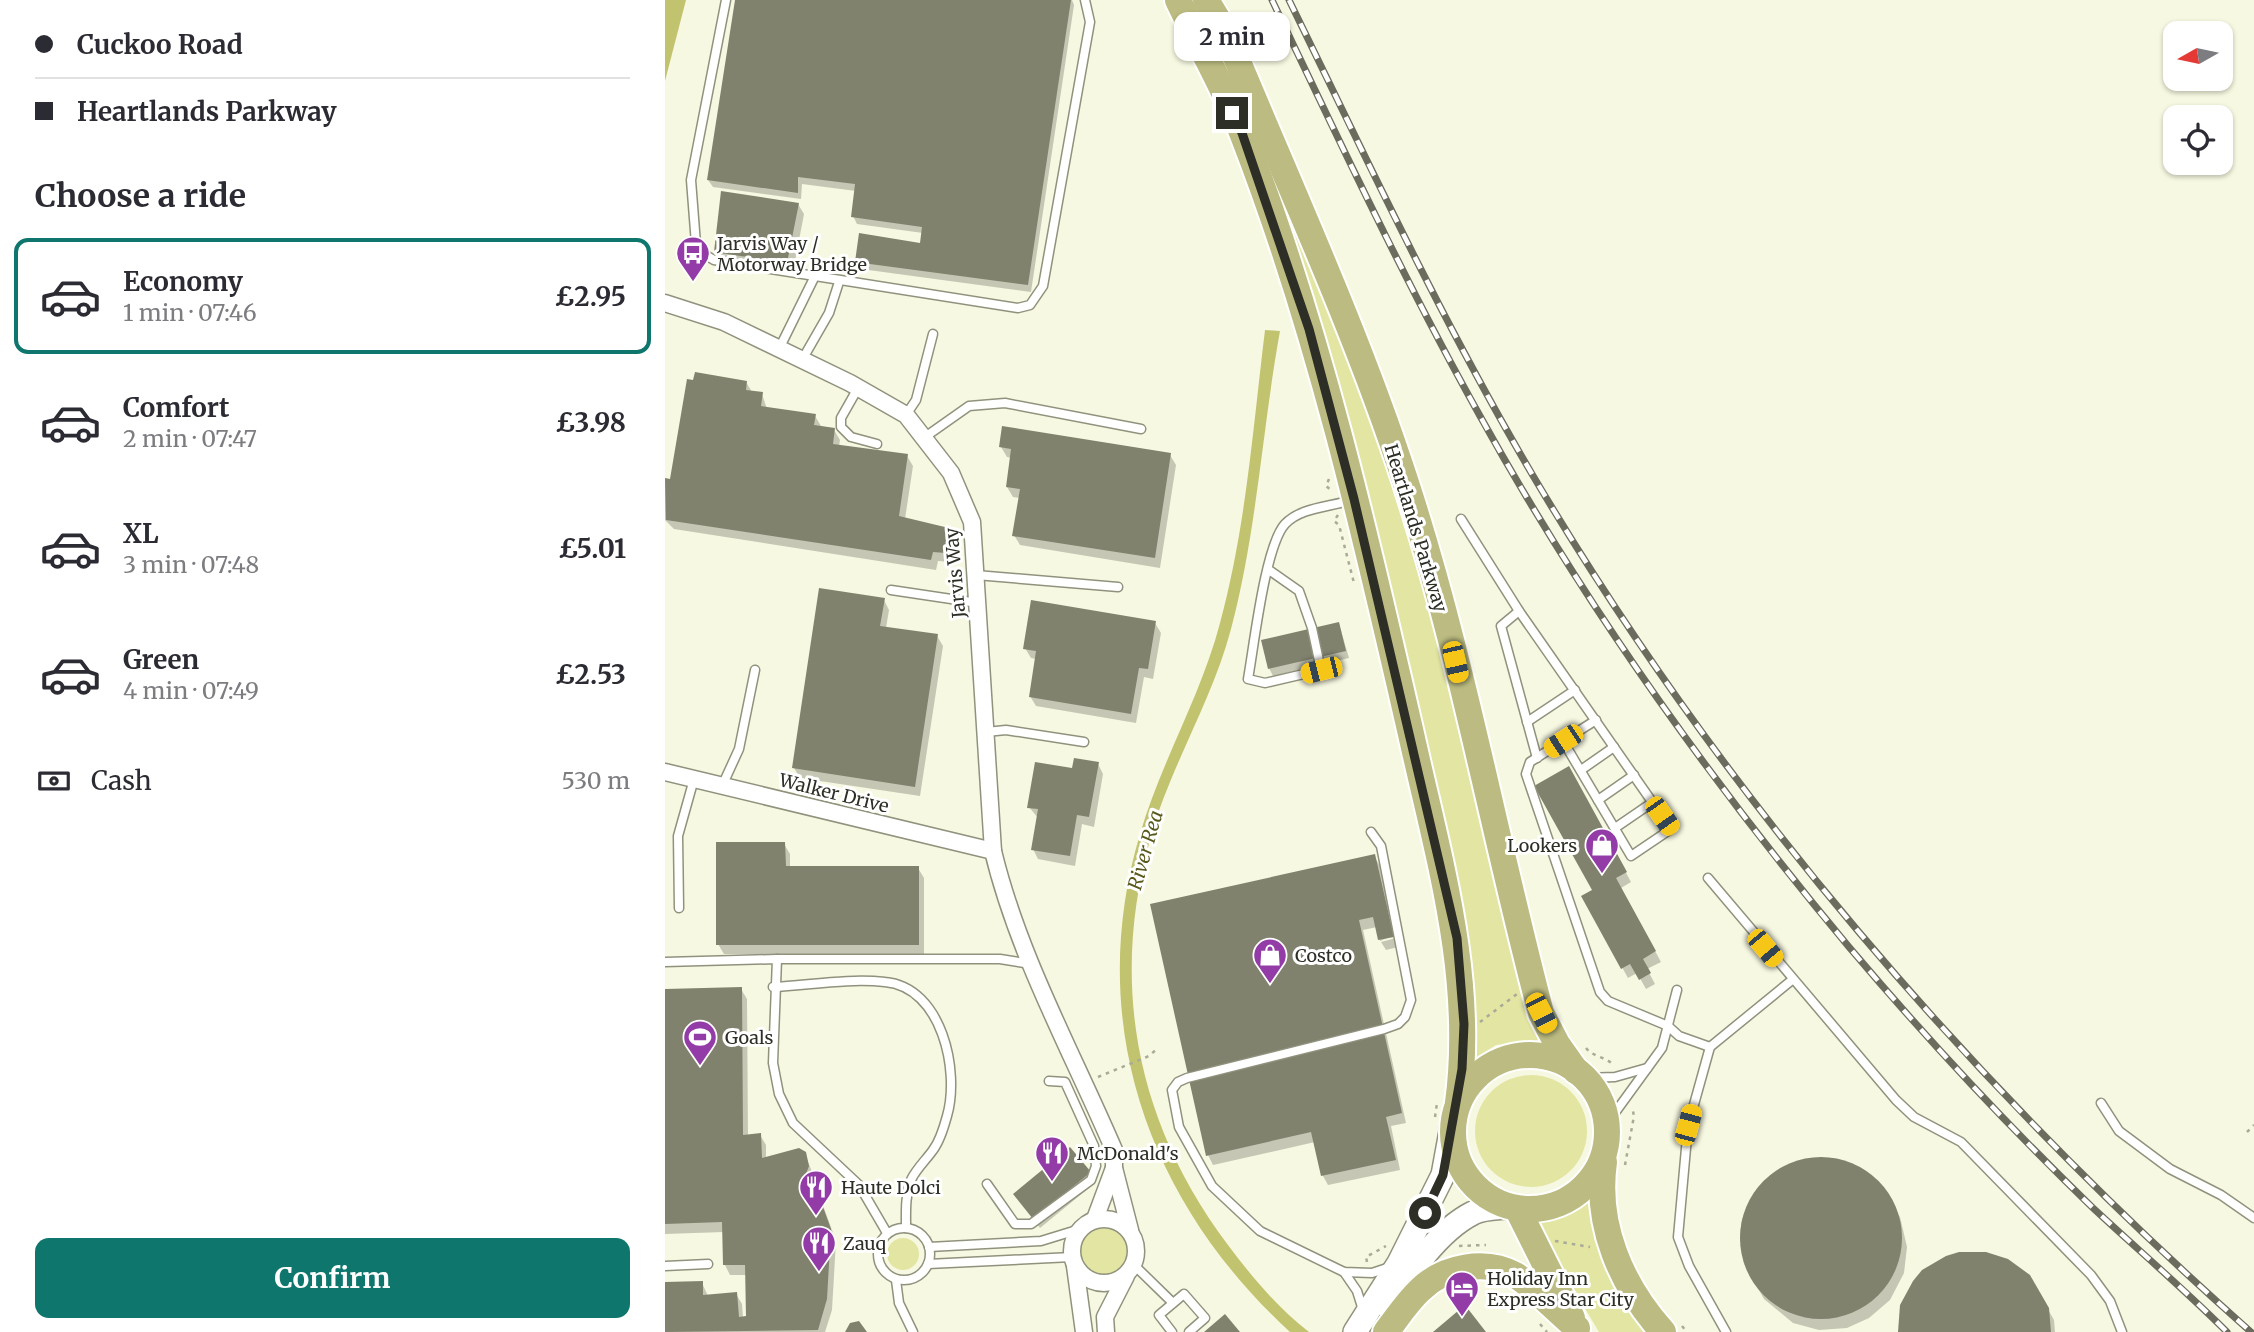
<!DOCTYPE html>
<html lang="en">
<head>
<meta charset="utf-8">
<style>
  body { margin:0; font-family:Merriweather,serif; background:#f7f7f7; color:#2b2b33; height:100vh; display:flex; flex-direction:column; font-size:26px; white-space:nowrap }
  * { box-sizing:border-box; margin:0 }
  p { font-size:23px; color:#7c7c81 }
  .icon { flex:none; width:38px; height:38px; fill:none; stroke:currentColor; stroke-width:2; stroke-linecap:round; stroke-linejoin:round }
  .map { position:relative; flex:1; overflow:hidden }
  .details { display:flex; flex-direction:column; background:#fff; width:665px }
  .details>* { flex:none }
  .guide { display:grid; align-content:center; height:154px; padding:0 35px; background:#fff }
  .needle { width:46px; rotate:261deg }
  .tools { position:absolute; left:1498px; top:21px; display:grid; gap:14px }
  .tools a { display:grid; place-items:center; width:70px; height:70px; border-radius:14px; background:#fff; box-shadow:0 2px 5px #0004; font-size:35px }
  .end { position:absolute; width:32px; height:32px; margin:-16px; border:9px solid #2d2e25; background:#fff; box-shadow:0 0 0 4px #fff }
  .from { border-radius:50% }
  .bubble { position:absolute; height:49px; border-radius:14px; background:#fff; box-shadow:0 2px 5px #0004; font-size:23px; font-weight:700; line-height:49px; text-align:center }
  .car { position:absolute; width:21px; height:42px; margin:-21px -10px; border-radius:9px; box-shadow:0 0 5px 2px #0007; background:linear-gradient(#f5c518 24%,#345 0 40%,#f5c518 0 76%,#345 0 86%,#f5c518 0) }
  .guide b { display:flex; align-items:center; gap:24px; height:66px; font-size:26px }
  .guide b+b { border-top:2px solid #e1e1e2 }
  .guide i { width:18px; height:18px; background:#2b2b33 }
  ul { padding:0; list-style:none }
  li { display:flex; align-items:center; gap:21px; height:116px; margin:0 14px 10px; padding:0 21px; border:4px solid transparent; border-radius:14px }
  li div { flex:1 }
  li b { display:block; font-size:26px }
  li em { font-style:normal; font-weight:700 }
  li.current { border-color:#0f766e }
  li>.icon { width:63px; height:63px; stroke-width:1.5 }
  h2 { padding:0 35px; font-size:32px; line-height:84px }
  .pay { display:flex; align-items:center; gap:18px; height:77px; padding:0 35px; font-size:26px }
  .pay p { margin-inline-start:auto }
  .button { display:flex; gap:14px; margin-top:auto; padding:14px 35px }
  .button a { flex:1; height:80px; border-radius:14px; background:#0f766e; color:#fff; font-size:28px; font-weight:700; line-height:80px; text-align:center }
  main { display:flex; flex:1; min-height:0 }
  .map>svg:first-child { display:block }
</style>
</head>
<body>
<main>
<section class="details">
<div class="guide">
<b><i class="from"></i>Cuckoo Road</b>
<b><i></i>Heartlands Parkway</b>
</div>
<h2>Choose a ride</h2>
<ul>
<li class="current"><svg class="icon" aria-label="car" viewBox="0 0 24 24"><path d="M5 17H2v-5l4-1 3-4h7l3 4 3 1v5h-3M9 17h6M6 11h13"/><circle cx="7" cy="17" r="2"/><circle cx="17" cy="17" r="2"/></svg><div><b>Economy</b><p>1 min · 07:46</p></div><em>£2.95</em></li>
<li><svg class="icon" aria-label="car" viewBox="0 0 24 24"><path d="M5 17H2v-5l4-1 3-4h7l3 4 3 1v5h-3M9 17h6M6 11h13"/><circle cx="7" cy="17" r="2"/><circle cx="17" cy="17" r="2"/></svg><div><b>Comfort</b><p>2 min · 07:47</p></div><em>£3.98</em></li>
<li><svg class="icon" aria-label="car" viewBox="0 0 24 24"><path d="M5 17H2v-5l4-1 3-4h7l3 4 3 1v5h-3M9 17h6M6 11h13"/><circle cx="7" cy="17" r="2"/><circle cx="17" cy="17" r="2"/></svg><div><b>XL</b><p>3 min · 07:48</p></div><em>£5.01</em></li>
<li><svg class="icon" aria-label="car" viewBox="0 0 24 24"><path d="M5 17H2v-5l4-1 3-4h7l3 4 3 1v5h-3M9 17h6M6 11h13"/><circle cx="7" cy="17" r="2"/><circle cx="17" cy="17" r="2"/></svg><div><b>Green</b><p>4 min · 07:49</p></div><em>£2.53</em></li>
</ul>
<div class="pay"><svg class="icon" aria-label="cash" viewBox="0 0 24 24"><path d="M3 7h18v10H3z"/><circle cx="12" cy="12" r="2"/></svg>Cash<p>530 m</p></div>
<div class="button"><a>Confirm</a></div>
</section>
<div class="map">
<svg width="1589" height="1332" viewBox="0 0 1589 1332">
  <rect width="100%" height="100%" fill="#f7f8e1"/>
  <g fill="#e3e5a2">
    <polygon points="603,161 661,293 734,487 878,1040 831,1045 809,1059 810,1002 796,906 600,163"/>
    <circle cx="866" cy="1131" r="56"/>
    <polygon points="923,1201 925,1204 987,1332 934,1332 887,1253 871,1217 898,1212"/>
    <circle cx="438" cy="1250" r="28"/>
    <circle cx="238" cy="1254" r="16"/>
  </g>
  <g fill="#c2c36f">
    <polygon points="0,0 21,0 0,81"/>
    <path d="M600 330 615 331C597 430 592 531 566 629 547 701 506 765 486 836 444 984 471 1122 563 1245 587 1277 612 1307 644 1332H625C483 1202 419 1022 475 834 496 762 536 696 555 623 581 527 588 428 600 330Z"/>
  </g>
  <g fill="#0003">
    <polygon points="72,0 407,0 409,5 366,292 196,269 192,262 257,245 258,233 192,224 188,216 191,191 137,184 136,199 48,187 43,180"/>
    <polygon points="133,204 139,214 128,272 56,262 51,252"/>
    <polygon points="81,382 87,392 97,394 102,409 150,416 156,426 169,430 175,440 174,446 242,456 248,466 240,519 283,529 289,539 286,562 273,561 271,570 9,529 0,520 0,480 6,480"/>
    <polygon points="336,447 505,455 511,465 495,568 355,545 349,535 355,498 348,497 342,487 347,458 342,457"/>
    <polygon points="219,600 224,610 221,628 272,636 278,646 255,796 135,778 129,768"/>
    <polygon points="490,623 496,633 488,679 479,677 471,723 371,706 365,696 371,659 366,658 360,648"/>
    <polygon points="674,624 684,658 608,676 604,668"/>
    <polygon points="433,764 438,774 429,827 417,824 410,866 373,859 368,849 373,818 364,807"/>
    <polygon points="904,769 966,882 956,888 996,962 982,969 990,984 981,989 972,973 963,978 918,897 929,891"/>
    <polygon points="119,844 125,854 125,868 253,868 259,878 259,954 59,954 53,944"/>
    <polygon points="709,856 715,866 730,935 715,941 712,927 698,930 741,1123 726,1126 735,1170 663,1185 658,1176 650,1142 548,1165 543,1155"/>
    <polygon points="731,938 733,947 721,950 716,942"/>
    <polygon points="76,989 82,999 83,1136 95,1135 101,1145 101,1158 140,1154 149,1177 146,1184 156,1200 171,1241 167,1310 160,1332 0,1332 0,1284 37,1283 43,1296 71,1294 77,1304 78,1318 83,1318 82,1275 65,1275 60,1265 59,1232 0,1234 0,991"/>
    <polygon points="1147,1158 1171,1159 1197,1169 1211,1180 1235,1217 1242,1247 1239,1273 1225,1300 1204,1318 1182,1328 1154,1330 1128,1323 1099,1299 1079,1264 1075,1236 1077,1219 1090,1192 1121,1166"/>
    <polygon points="424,1173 430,1183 375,1228 350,1195"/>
    <polygon points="1364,1276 1389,1320 1390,1332 1234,1332 1237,1305"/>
  </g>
  <g fill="#81826e">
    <polygon points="70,0 406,0 363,285 190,262 194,233 255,243 257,227 186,217 190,184 133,177 133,193 42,180"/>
    <polygon points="56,191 134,203 122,263 49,252"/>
    <polygon points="30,372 82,381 81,390 98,392 96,406 151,414 149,425 170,428 168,444 243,454 234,516 284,528 281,553 268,552 266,560 1,520 0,478 5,479 22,379 28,380"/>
    <polygon points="337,426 506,453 490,558 347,536 355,489 341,487 346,449 334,447"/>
    <polygon points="154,588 220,598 215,626 273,634 250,787 127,768"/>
    <polygon points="366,600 491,621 483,669 474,668 466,714 364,697 371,651 358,649"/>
    <polygon points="674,622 681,651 603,669 596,640"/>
    <polygon points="409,758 434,762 424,817 412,815 405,856 366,850 373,809 362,808 370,762 407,768"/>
    <polygon points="904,766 962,872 951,878 991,951 978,959 986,973 974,980 965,964 956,969 916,896 927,890 869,786"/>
    <polygon points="51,842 120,842 121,866 254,866 254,945 51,945"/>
    <polygon points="710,854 729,937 713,940 708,917 694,920 737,1113 721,1117 731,1160 656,1176 646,1132 541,1156 485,904"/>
    <polygon points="77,987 78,1135 96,1133 97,1158 134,1148 141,1152 144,1166 141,1174 151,1188 166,1229 162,1299 153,1330 0,1332 0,1282 38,1281 38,1295 72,1292 74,1317 81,1316 80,1265 58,1265 57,1222 0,1224 0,989"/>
    <polygon points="405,1147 426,1172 368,1219 348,1194"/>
    <circle cx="1156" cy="1238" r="81"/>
    <polygon points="1294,1252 1321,1252 1343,1259 1365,1275 1384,1308 1386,1332 1233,1332 1235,1305 1248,1281 1257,1270 1281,1256"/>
    <polygon points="800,1305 821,1332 768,1332"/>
    <polygon points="560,1314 575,1332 539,1332"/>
    <polygon points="194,1321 202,1332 180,1332 185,1323"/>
  </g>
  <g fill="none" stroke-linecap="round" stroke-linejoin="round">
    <g stroke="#91927d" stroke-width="11">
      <g id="service">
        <polyline points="61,0 26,180 31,244 37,253 49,260 353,308 365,305 378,286 425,22 420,0"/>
        <polyline points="114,349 149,278"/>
        <polyline points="137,360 164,313 174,282"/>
        <polyline points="193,388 176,418 176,427 186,437 212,444"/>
        <polyline points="241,415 251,400 268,334"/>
        <polyline points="260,437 304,406 340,403 476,429"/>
        <polyline points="796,519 854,611 1006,829 966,856 898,741"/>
        <path d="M604 570 634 591 647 628 656 670 600 683 583 679C589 646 600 546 620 524 636 507 666 507 686 500"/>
        <polyline points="311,575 453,587"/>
        <polyline points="226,590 313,603"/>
        <polyline points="854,611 836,626 872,758"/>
        <polyline points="931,720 865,762 861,774 935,992 943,1001 1003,1026 1014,1036 1045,1047 1127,980"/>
        <polyline points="862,722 910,690"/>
        <polyline points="321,732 341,730 419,742"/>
        <polyline points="916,770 949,747"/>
        <polyline points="57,786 74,749 90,670"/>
        <polyline points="933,800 969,775"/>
        <polyline points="950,828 988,802"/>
        <polyline points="706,832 716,846 746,1000 740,1017 733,1024 719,1029 522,1078 513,1082 507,1090 514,1127 547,1186 595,1231 679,1272 707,1273 725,1267"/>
        <polyline points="1043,878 1231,1100 1249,1117 1296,1142 1426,1275 1445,1301 1457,1332"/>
        <polyline points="14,908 13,836 29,779"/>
        <polyline points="112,959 335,959 366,964"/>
        <polyline points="0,962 112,959 108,1063 114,1094 128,1123 194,1185 222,1233"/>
        <path d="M108 987C145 985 184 978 220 982 277 987 295 1071 282 1116 279 1127 275 1141 268 1150 261 1160 251 1169 246 1180 240 1196 241 1211 241 1228"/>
        <polyline points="1045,1047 1023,1126 1013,1237 1024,1266 1061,1332"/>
        <polyline points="919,1078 950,1077 982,1068"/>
        <polyline points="1436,1103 1454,1131 1505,1169 1556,1195 1589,1218"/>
        <polyline points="941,1125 997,1048 1012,990"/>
        <polyline points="322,1184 350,1224 366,1224 426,1180 431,1166 429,1146 400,1082 384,1081"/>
        <circle cx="239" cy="1254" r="26"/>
        <polyline points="264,1247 376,1241 415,1229"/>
        <polyline points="263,1264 407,1257"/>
        <polyline points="468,1264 508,1303"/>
        <polyline points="0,1266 43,1264"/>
        <polyline points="679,1272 692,1291 698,1310"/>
        <polyline points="231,1280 234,1303 248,1332"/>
        <polyline points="507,1332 494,1315 519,1294 540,1318 524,1332"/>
      </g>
    </g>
    <g stroke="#91927d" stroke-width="19">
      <g id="minor">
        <path d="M0 303 59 322 185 383 241 415 286 473 307 522 328 851C353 955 407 1052 449 1150V1168L465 1230"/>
        <polyline points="0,772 328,851"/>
        <circle cx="439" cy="1251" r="32"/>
        <polyline points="430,1219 449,1168"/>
        <polyline points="410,1266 419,1332"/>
        <polyline points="441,1332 440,1317 461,1276"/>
      </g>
    </g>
    <g stroke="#91927d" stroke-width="26">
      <g id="secondary">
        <path d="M724 1308C742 1275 774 1230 808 1213 817 1208 831 1208 841 1207"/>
        <polyline points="690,1332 734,1263 778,1175 787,1126"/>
      </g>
    </g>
    <g stroke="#fff" stroke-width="30">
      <g id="primary">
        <path d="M513 0C534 45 560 89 578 135 653 328 700 533 746 734 773 856 810 977 793 1103"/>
        <path d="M541 0 561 33C622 181 690 327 740 480 797 654 829 836 876 1013L892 1044 911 1071"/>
        <circle cx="865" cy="1132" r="77"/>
        <path d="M939 1162C930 1225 956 1285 998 1332"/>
        <polyline points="853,1210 907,1318"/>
        <path d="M721 1332C732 1318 742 1302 755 1290 779 1266 821 1259 850 1275 865 1283 896 1315 912 1328"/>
      </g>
    </g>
    <g stroke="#a9aa98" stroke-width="2.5" stroke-dasharray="3.5 5" stroke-linecap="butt">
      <polyline points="664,479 661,486 667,491"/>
      <polyline points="673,515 669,521 674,525 689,583"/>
      <polyline points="815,1022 852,994"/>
      <path d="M921 1048C929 1058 943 1057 949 1066"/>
      <polyline points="433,1077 484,1056 493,1048"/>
      <polyline points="770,1117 772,1103"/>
      <polyline points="1582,1132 1589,1125"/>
      <polyline points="960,1165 969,1116 967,1107"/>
      <polyline points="890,1241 925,1247"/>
      <polyline points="794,1246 821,1245"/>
      <polyline points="702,1262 701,1257 721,1246"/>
      <polyline points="875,1324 882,1332"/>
      <polyline points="1017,1326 1022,1332"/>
    </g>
    <use href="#service" stroke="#fff" stroke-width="8"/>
    <use href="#minor" stroke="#fff" stroke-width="16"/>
    <use href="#secondary" stroke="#fff" stroke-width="23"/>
    <use href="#primary" stroke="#bcbc82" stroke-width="26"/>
    <g stroke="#6b6c5e" stroke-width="7">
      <g id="rail">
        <path d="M607 0C674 140 739 280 815 416 919 604 1046 782 1184 947 1261 1038 1342 1125 1428 1208 1472 1249 1519 1289 1562 1332"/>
        <path d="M624 0C702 160 777 321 867 474 1057 796 1307 1085 1586 1332"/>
      </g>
    </g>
    <use href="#rail" stroke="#fff" stroke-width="4.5" stroke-dasharray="13" stroke-linecap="butt"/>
  </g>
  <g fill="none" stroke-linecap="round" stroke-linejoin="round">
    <polyline stroke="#2d2e25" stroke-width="9" points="567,113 577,133 644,329 689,499 792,938 799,1024 797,1069 778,1175 760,1213"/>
  </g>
  <defs>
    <g id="bus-pin" transform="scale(1.75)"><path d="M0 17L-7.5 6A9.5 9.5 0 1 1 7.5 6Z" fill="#933ca8" stroke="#fff"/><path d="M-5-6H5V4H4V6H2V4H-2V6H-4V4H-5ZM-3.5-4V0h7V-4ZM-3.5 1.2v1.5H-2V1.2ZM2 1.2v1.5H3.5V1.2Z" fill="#fff"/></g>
    <g id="shop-pin" transform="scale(1.75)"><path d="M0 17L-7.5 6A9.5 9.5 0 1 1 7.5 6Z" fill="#933ca8" stroke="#fff"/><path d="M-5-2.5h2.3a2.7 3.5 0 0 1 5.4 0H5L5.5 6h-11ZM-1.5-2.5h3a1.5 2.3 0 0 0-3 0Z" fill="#fff"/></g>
    <g id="stadium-pin" transform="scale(1.75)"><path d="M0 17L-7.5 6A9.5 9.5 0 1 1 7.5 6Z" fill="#933ca8" stroke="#fff"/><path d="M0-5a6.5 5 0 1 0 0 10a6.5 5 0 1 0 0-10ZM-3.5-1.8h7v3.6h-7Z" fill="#fff"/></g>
    <g id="restaurant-pin" transform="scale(1.75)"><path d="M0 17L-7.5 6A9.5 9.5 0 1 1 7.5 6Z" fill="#933ca8" stroke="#fff"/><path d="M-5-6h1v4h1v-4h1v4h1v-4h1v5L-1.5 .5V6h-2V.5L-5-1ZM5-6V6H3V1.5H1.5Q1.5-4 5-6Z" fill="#fff"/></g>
    <g id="hotel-pin" transform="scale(1.75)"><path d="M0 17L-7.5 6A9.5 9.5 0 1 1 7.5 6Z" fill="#933ca8" stroke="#fff"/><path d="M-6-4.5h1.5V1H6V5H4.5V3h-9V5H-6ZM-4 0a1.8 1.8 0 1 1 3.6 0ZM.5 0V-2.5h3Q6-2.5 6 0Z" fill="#fff"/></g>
  </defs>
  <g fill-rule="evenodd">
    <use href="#bus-pin" x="28" y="253"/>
    <use href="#shop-pin" x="937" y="845"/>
    <use href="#shop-pin" x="605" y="955"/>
    <use href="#stadium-pin" x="35" y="1037"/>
    <use href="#restaurant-pin" x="387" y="1153"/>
    <use href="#restaurant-pin" x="151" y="1187"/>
    <use href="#restaurant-pin" x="154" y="1243"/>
    <use href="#hotel-pin" x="797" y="1288"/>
  </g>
  <g text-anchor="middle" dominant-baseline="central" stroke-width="6" stroke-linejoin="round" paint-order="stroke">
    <g font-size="18" fill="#2d2e25" stroke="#fff" text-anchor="start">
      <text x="52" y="243">Jarvis Way /<tspan x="52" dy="21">Motorway Bridge</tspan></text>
      <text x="912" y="845" text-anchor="end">Lookers</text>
      <text x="630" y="955">Costco</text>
      <text x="60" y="1037">Goals</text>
      <text x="412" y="1153">McDonald's</text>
      <text x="176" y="1187">Haute Dolci</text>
      <text x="178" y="1243">Zauq</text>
      <text x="822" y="1278">Holiday Inn<tspan x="822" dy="21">Express Star City</tspan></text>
    </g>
    <g font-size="18" fill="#2d2e25" stroke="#fff">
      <text transform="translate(751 528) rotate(73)">Heartlands Parkway</text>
      <text transform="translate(290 573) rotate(-95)">Jarvis Way</text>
      <text transform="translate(169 793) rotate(14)">Walker Drive</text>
    </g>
    <g font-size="19" font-style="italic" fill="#59591b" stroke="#fff">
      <text transform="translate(480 850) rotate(-74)">River Rea</text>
    </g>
  </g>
</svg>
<div class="tools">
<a><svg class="needle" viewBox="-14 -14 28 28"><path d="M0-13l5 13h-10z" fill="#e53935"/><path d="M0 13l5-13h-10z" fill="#7c7c81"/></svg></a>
<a><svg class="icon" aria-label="locate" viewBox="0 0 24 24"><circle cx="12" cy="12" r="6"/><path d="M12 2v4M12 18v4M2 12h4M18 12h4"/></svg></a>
</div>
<i class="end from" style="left:760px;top:1213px"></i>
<i class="end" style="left:567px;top:113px"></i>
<div class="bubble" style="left:509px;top:12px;width:116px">2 min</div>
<i class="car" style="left:790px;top:662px;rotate:167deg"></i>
<i class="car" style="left:656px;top:670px;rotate:256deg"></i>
<i class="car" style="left:898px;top:741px;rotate:237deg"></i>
<i class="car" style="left:997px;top:816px;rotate:145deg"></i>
<i class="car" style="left:1100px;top:948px;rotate:140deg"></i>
<i class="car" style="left:876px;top:1013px;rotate:153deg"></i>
<i class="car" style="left:1023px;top:1125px;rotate:15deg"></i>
</div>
</main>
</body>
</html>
